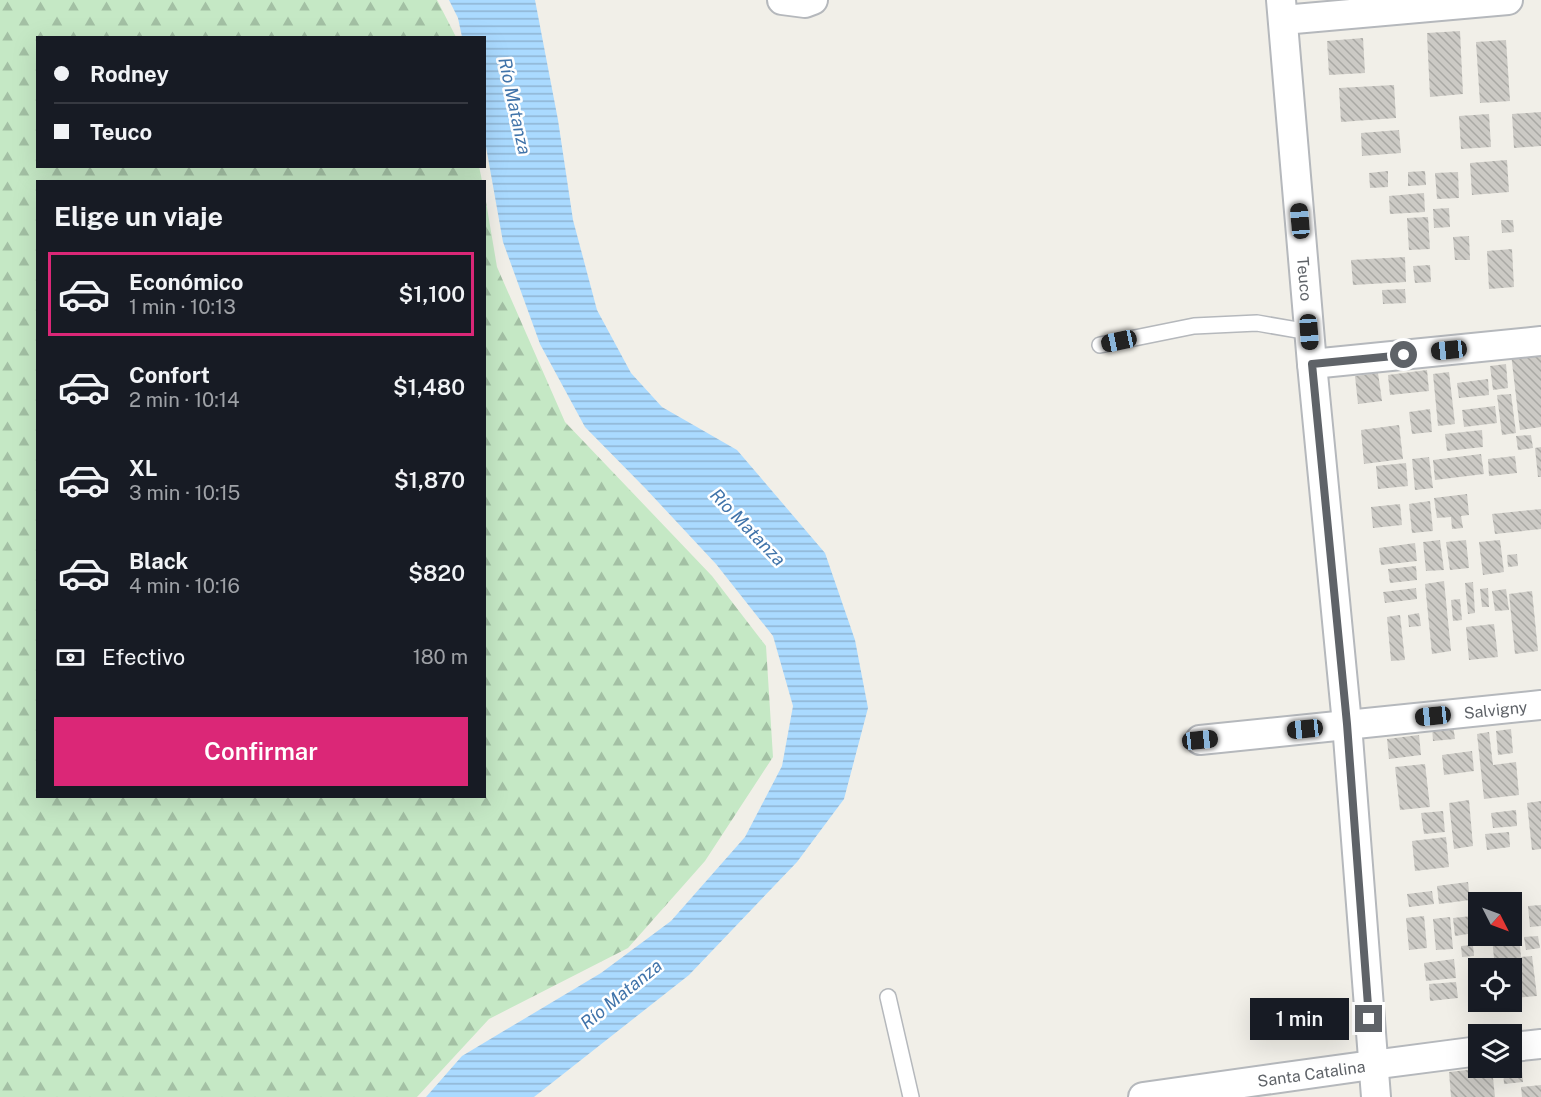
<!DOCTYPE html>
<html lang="es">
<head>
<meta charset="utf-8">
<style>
  body { margin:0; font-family:"Public Sans",sans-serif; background:#20242c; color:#f1f3f6; height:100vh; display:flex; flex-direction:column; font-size:22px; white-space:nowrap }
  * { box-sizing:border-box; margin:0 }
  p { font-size:20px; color:#9ea1a6 }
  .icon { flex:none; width:33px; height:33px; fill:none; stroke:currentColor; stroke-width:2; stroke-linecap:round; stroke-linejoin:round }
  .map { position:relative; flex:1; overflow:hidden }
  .panel { position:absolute; left:36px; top:180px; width:450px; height:618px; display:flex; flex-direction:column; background:#171b24; border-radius:0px; box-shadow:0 6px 24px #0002 }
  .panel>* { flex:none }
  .hud { position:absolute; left:36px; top:36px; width:450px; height:132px; border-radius:0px; box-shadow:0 6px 24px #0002; display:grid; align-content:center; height:132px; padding:0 18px; background:#171b24 }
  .needle { width:39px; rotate:132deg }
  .buttons { position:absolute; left:1468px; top:892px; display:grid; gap:12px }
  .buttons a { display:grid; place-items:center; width:54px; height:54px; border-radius:0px; background:#171b24; box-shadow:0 6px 24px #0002; font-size:30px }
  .end { position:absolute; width:27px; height:27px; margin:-14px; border:8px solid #5f6368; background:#fff; box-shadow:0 0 0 3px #fff }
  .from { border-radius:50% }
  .bubble { position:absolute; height:42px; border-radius:0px; background:#171b24; box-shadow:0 6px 24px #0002; font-size:20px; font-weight:600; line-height:42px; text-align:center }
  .car { position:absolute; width:18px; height:36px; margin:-18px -9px; border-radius:8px; box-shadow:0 0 4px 2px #0007; background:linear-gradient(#222 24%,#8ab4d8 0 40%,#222 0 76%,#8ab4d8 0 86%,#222 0) }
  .hud b { display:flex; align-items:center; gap:21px; height:57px; font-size:22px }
  .hud b+b { border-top:2px solid #363941 }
  .hud i { width:15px; height:15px; background:#f1f3f6 }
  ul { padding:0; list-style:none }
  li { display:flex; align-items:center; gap:18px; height:84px; margin:0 12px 9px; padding:0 6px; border:3px solid transparent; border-radius:0px }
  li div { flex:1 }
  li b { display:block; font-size:22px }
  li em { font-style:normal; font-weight:600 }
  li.selected { border-color:#db2777 }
  li>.icon { width:54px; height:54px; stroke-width:1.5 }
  h2 { padding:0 18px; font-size:27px; line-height:72px }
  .pay { display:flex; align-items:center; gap:15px; height:66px; padding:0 18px; font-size:22px }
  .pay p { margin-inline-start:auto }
  .primary-button { display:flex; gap:12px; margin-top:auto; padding:12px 18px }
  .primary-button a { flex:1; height:69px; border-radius:0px; background:#db2777; color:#fff; font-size:24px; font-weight:600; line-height:69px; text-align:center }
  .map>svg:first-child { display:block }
</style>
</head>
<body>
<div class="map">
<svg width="1541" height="1097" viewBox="0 0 1541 1097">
  <defs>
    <pattern id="forest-firs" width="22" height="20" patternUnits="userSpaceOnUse" patternTransform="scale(1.5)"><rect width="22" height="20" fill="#c5e8c5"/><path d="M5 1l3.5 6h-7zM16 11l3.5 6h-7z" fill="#a3c0a4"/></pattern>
    <pattern id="water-rules" width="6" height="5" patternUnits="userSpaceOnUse" patternTransform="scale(1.5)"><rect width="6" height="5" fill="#aadaff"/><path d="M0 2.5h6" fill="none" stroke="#8eb4d2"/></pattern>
    <pattern id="building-back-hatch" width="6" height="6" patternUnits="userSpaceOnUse" patternTransform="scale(1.5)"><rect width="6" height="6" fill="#cccac5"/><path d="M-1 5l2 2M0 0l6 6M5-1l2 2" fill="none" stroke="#a9a8a4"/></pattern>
  </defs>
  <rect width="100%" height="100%" fill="#f1efe8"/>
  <polygon fill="url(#forest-firs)" points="0,0 437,0 456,37 38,38 38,166 479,166 482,181 38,182 38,796 484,796 485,196 497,267 565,422 712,576 766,646 773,757 705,861 628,948 489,1019 417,1097 0,1097"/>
  <polygon fill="url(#water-rules)" points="449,0 535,0 558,120 573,220 597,310 631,373 662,407 737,450 825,553 855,640 868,708 844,799 797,862 689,975 534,1097 426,1097 462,1056 601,973 671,921 745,837 782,766 793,706 773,636 716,564 646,489 585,427 540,344 503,242 485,141 484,38 462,37 458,18"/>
  <g fill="url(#building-back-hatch)">
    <polygon points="1460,31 1463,94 1430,97 1427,33"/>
    <polygon points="1363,38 1365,73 1329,75 1327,41"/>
    <polygon points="1506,40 1510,101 1480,103 1476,42"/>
    <polygon points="1394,85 1396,118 1341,122 1339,88"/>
    <polygon points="1541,112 1541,146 1514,148 1512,114"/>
    <polygon points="1489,114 1491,147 1461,149 1459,116"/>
    <polygon points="1399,130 1401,153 1362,156 1361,133"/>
    <polygon points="1507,160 1509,192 1472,195 1470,163"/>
    <polygon points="1388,171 1388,187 1370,188 1369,173"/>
    <polygon points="1425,171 1426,185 1408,186 1408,172"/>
    <polygon points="1458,172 1459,198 1437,199 1435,173"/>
    <polygon points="1424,193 1425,212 1390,214 1389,196"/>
    <polygon points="1449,208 1450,227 1434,228 1433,209"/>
    <polygon points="1428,217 1430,249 1409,250 1407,218"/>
    <polygon points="1501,220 1513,220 1514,232 1502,233"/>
    <polygon points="1469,236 1470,260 1455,260 1453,237"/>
    <polygon points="1512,249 1514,287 1489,289 1487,251"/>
    <polygon points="1405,257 1406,282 1353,285 1351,260"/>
    <polygon points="1430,265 1431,282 1415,283 1413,266"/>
    <polygon points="1405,289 1406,303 1383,304 1382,290"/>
    <polygon points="1541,351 1541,427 1520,430 1511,354"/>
    <polygon points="1506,364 1508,388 1493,390 1490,366"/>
    <polygon points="1427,370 1429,391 1390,395 1388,375"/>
    <polygon points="1449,372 1455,424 1438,426 1433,374"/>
    <polygon points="1378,373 1382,401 1358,404 1355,376"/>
    <polygon points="1488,379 1489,395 1459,398 1457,383"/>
    <polygon points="1511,394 1516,433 1502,435 1497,395"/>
    <polygon points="1495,406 1497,423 1464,427 1462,410"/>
    <polygon points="1430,409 1432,432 1412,434 1409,412"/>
    <polygon points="1399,425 1403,459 1364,464 1361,430"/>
    <polygon points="1482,430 1483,447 1447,451 1445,434"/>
    <polygon points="1531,435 1533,448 1518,450 1516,436"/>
    <polygon points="1541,447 1541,477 1538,477 1535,448"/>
    <polygon points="1481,454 1484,474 1435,480 1433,460"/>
    <polygon points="1515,456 1517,473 1489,476 1488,459"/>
    <polygon points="1429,457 1433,488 1415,490 1412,459"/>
    <polygon points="1406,463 1408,486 1378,489 1376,466"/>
    <polygon points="1467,494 1469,515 1461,516 1463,528 1452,529 1451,517 1437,518 1434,498"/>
    <polygon points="1430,501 1433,531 1412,533 1409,504"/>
    <polygon points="1400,504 1402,525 1373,528 1371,507"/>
    <polygon points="1541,509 1541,529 1495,534 1492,514"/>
    <polygon points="1440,540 1444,570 1426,571 1423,542"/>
    <polygon points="1466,540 1469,568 1450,570 1446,542"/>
    <polygon points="1500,540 1504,572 1483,575 1479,542"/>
    <polygon points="1415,543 1417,561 1381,565 1379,548"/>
    <polygon points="1517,554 1518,566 1508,567 1507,555"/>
    <polygon points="1416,566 1417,580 1390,583 1388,569"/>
    <polygon points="1444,581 1451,651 1432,654 1425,584"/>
    <polygon points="1473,582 1475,613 1468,614 1465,583"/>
    <polygon points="1416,588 1417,599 1385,603 1383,592"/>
    <polygon points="1488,588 1489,607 1482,607 1480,589"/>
    <polygon points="1506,589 1509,610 1495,611 1492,591"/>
    <polygon points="1532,591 1538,651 1515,654 1509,594"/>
    <polygon points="1460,599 1462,620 1453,621 1451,600"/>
    <polygon points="1419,613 1421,626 1409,627 1408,615"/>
    <polygon points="1400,615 1405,660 1391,661 1387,617"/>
    <polygon points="1494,624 1498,657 1469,660 1466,627"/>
    <polygon points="1453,725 1455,739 1433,741 1432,727"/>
    <polygon points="1511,729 1513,753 1498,755 1496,731"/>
    <polygon points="1489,732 1493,765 1516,762 1519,795 1484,799 1477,734"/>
    <polygon points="1419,735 1421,755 1389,759 1387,739"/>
    <polygon points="1472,751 1474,771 1444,775 1442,755"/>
    <polygon points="1425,764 1430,807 1400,810 1395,767"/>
    <polygon points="1469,800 1473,846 1454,849 1449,803"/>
    <polygon points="1541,801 1541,849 1532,850 1527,803"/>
    <polygon points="1516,810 1517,826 1493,828 1491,813"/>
    <polygon points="1443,811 1445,832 1424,834 1421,813"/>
    <polygon points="1509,832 1510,847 1487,850 1485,834"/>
    <polygon points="1446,837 1449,867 1415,871 1412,841"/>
    <polygon points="1468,882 1470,900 1439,904 1437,886"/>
    <polygon points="1432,891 1434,904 1409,907 1407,894"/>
    <polygon points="1541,905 1541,926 1530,927 1528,906"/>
    <polygon points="1424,916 1427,948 1409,950 1406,918"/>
    <polygon points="1472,916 1474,933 1455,936 1453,918"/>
    <polygon points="1450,917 1453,949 1436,950 1433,919"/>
    <polygon points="1512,934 1519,934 1521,957 1532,956 1537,996 1512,998 1512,969 1495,969 1492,937 1512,936"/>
    <polygon points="1538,936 1540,948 1526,950 1524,937"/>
    <polygon points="1473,945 1474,956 1462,957 1461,946"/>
    <polygon points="1454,959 1456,978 1426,981 1424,963"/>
    <polygon points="1456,982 1458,998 1430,1001 1429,984"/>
    <polygon points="1521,1061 1523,1082 1504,1084 1503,1068 1512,1068 1512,1063"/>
    <polygon points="1486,1068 1492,1068 1495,1097 1451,1097 1449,1072"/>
    <polygon points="1541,1085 1541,1097 1522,1097 1521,1087"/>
  </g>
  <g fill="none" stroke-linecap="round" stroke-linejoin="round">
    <g stroke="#b5b8bc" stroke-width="18">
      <g id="lane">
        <polyline points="1100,345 1194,326 1257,323 1309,332"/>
        <polyline points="888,997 911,1097"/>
      </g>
    </g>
    <g stroke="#b5b8bc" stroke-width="32">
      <g id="street">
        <polyline points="782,0 805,3 813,0"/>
        <path id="s1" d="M1281 0 1312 364 1347 724 1376 1097"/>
        <polyline points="1283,20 1508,0"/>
        <polyline points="1312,364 1541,341"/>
        <path id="s2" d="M1200 740 1541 705"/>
        <polyline points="1512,1047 1541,1044"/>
        <path id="s3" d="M1143 1097 1372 1065 1479 1051"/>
      </g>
    </g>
    <use href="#lane" stroke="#fff" stroke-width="15"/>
    <use href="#street" stroke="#fff" stroke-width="28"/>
  </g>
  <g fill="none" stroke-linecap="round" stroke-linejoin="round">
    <polyline stroke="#5f6368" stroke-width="8" points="1369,1019 1347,724 1312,364 1404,355"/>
  </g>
  <g text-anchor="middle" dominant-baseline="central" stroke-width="5" stroke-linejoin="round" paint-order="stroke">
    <g font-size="16" fill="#5f6368" stroke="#fff">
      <text stroke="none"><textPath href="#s1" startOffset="280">Teuco</textPath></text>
      <text stroke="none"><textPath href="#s2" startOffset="297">Salvigny</textPath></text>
      <text stroke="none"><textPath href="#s3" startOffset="170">Santa Catalina</textPath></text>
    </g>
    <g font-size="18" font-style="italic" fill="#4174aa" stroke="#fff">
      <text transform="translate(515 106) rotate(78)">Río Matanza</text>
      <text transform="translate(748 527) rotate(46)">Río Matanza</text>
      <text transform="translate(621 994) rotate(-39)">Río Matanza</text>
    </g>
  </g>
</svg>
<div class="buttons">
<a><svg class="needle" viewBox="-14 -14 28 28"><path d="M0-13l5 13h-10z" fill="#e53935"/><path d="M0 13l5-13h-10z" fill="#9ea1a6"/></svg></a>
<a><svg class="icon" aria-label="locate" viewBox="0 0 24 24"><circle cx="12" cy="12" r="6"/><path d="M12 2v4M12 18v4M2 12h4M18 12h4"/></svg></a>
<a><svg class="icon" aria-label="layers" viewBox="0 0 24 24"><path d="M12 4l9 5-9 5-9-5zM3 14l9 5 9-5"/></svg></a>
</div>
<i class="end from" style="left:1404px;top:355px"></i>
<i class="end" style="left:1369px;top:1019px"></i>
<div class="bubble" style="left:1250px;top:998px;width:99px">1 min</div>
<i class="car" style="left:1300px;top:221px;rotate:355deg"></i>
<i class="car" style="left:1309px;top:332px;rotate:176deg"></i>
<i class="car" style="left:1119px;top:341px;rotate:258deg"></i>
<i class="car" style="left:1449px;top:350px;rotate:264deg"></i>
<i class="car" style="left:1433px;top:716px;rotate:264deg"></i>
<i class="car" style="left:1305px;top:729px;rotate:264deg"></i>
<i class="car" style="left:1200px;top:740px;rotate:84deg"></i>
<div class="hud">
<b><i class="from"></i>Rodney</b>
<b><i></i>Teuco</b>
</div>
<section class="panel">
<h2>Elige un viaje</h2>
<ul>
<li class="selected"><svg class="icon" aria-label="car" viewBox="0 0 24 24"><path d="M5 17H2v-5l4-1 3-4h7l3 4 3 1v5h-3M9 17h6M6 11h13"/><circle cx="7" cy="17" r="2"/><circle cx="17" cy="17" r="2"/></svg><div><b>Económico</b><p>1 min · 10:13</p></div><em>$1,100</em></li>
<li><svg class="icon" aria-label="car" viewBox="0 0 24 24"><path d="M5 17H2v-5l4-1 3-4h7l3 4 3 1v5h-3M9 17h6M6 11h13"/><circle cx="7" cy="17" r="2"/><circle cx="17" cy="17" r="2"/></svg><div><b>Confort</b><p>2 min · 10:14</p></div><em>$1,480</em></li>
<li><svg class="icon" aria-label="car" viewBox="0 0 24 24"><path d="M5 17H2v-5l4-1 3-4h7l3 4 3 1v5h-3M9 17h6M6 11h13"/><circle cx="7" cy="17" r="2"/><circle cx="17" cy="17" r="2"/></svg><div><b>XL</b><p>3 min · 10:15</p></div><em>$1,870</em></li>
<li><svg class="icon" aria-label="car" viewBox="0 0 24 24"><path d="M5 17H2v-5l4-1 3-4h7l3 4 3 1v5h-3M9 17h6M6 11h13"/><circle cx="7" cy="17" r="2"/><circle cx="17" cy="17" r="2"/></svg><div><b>Black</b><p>4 min · 10:16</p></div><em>$820</em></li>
</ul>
<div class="pay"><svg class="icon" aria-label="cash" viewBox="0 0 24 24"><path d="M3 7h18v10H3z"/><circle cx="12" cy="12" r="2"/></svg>Efectivo<p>180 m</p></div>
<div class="primary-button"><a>Confirmar</a></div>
</section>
</div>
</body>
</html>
